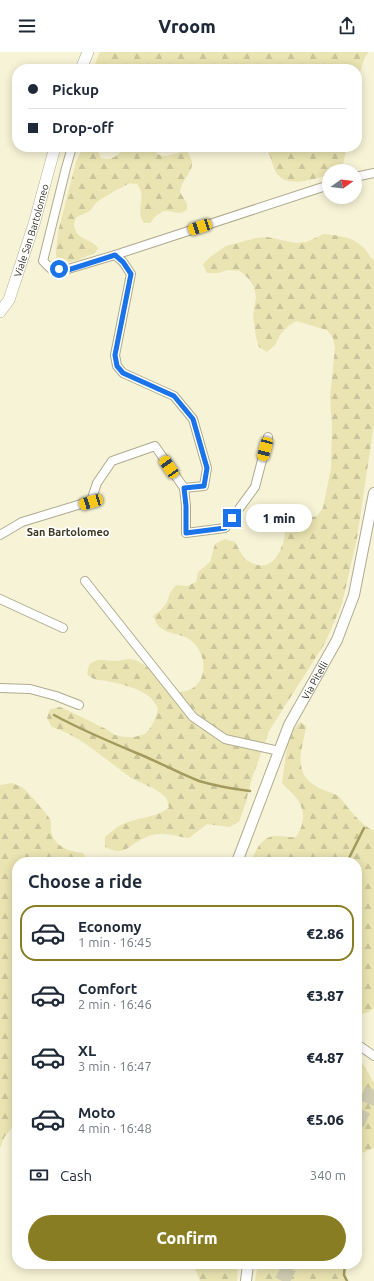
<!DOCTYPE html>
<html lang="en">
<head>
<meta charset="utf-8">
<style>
  body { margin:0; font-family:Ubuntu,sans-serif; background:#f6f6f7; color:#1f2937; height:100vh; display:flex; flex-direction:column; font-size:15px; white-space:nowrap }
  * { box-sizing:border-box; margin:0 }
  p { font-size:13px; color:#747a83 }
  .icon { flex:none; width:22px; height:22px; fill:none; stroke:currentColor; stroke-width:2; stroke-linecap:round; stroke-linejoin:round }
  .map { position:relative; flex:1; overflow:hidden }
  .drawer { position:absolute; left:12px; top:805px; width:350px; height:412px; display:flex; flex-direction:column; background:#fff; border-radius:16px; box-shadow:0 2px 10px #0003 }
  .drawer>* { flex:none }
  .guide { position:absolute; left:12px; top:12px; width:350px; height:88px; border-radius:16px; box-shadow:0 2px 10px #0003; display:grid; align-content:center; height:88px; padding:0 16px; background:#fff }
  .needle { width:26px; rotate:75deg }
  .fabs { position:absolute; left:322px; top:112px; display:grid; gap:8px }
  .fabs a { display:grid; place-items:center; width:40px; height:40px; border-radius:50%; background:#fff; box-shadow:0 2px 10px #0003; font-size:20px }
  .end { position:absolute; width:18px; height:18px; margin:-9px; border:5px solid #1a73e8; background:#fff; box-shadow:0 0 0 2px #fff }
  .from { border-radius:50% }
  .bubble { position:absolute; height:28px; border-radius:14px; background:#fff; box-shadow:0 2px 10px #0003; font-size:13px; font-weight:800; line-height:28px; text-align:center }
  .car { position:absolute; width:12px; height:24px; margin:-12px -6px; border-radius:5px; box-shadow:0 0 3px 1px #0007; background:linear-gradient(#f5c518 24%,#345 0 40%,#f5c518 0 76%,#345 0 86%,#f5c518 0) }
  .guide b { display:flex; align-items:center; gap:14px; height:38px; font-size:15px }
  .guide b+b { border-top:1px solid #e0e1e3 }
  .guide i { width:10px; height:10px; background:#1f2937 }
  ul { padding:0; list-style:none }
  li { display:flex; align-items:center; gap:12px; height:56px; margin:0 8px 6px; padding:0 8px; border:2px solid transparent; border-radius:16px }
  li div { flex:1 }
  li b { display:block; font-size:15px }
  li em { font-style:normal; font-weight:800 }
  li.current { border-color:#887d23 }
  li>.icon { width:36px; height:36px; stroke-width:1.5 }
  h2 { padding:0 16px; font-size:18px; line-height:48px }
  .pay { display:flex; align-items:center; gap:10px; height:44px; padding:0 16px; font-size:15px }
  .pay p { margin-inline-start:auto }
  .cta { display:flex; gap:8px; margin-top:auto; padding:8px 16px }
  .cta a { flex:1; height:46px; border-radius:24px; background:#887d23; color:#fff; font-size:16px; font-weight:800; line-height:46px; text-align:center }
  header { display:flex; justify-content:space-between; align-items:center; height:52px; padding:0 16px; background:#fff; font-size:18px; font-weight:800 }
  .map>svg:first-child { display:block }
</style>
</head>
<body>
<header><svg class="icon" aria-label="menu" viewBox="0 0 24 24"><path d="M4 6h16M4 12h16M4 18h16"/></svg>Vroom<svg class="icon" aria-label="share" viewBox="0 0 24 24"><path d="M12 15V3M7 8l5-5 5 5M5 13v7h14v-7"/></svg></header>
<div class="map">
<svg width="374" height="1229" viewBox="0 0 374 1229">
  <defs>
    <pattern id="forest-firs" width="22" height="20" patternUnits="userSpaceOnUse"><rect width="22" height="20" fill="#eae4b2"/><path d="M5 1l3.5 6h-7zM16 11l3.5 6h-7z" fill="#c9c499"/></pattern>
  </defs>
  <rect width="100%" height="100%" fill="#f7f3d6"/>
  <g fill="url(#forest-firs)">
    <polygon points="100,0 369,0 365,5 357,29 357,17 93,17"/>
    <path d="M83 95H98L99 102 101 106C112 110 119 102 126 95H153C159 112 175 99 187 100 201 116 182 124 180 140L187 152V158C175 165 171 156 162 160 157 162 153 167 150 171H144C134 158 148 146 137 132 134 132 131 131 128 132 124 134 98 148 96 151 93 154 92 158 88 160 84 162 80 163 77 165 74 168 73 173 75 177 78 188 92 187 98 196L95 201C84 205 71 213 59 210L56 205V200L58 180 76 110Z"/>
    <path d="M266 95H347L343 112 336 119H329V122L326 124C312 127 288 136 277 122 272 115 271 103 266 95Z"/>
    <path d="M324 182C340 184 352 184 364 196 368 200 369 205 374 208V372L357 486 342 552 325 591 269 679 251 729 246 750 239 770 229 775 207 772 189 786C178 785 168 781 157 782 150 783 143 786 137 790 130 794 125 800 117 799 113 799 108 796 105 795V785C110 781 115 776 121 773 136 765 153 767 169 756 168 753 168 748 165 745 156 735 141 732 130 725 104 707 83 685 52 675L47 666 50 657 60 655 69 659 106 677 115 683 124 685H134L145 682 151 675 155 667 158 657C156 653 154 649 151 646 140 636 121 632 107 629 95 627 97 630 87 622L89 613C91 611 94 609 97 608 102 607 110 609 115 609 120 609 125 607 130 607 152 610 157 635 174 639 197 644 209 622 201 602 189 575 169 588 157 572 156 570 155 567 153 564L161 558 167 550 170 541 176 533 187 534 196 530 198 520 210 510 215 492 225 487 235 490C238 495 242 504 246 508 248 509 250 510 252 511 269 519 278 506 283 491 286 481 285 471 288 461L298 460 307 466 317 464 323 456 331 416 332 376 330 345 335 296 333 286 327 278 296 269 287 275 280 283 275 293 267 300 259 295 256 285 253 264 256 245 254 235 248 226 240 219 228 218 218 221H207L203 212 210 205 226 194 256 186 267 185 296 191 306 190Z"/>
    <path d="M300 670 306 674C303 696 291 720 317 735 323 739 334 740 339 745 350 757 359 772 374 779V956L369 960 357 963V810H251C255 800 261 786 273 784 280 783 288 786 296 785 306 770 306 756 293 742 289 738 286 736 282 731L286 702 290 681Z"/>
    <path d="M12 731C16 733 20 733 23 736 27 739 50 765 51 769 51 772 51 775 51 778 54 795 68 799 83 801L88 810H17V1070L5 1084 0 1096V733Z"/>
    <polygon points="357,1007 363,1012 374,1031 374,1096 357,1103"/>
    <polygon points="193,1212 238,1212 237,1229 200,1229"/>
    <polygon points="258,1212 344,1212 345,1229 255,1229"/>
  </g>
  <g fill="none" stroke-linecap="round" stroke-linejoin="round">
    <g stroke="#a29a5e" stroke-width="2.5">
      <path d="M54 663C83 679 115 692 146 705 164 713 181 722 199 729 216 734 233 737 250 739"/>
      <polyline points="347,810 364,776"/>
      <polyline points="357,1046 360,1054 357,1075"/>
      <polyline points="345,1212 344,1223 347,1229"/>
    </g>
    <g stroke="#cfccb2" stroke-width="15" stroke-dasharray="15 8" stroke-linecap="butt">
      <polyline points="357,1072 374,1034"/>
      <polyline points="282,1229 291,1212"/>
    </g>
    <g stroke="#afab8f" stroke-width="10">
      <g id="minor">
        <polyline points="355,125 374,121"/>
        <polyline points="115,203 329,133"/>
        <polyline points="184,436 186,454 186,481 225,476 255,435 268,385"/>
        <polyline points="0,483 22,470 91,449 97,431 112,409 155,394 184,436 204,434 207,416 193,367 174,344 123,321 117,314 115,303 131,222 123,210 115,203 68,217 51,217 43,209 66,116 72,95"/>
        <polyline points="85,529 193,665 225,687 279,699"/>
        <polyline points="0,547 63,576"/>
        <polyline points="0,636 30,637 56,644 79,653"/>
        <polyline points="357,992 374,1004"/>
      </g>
    </g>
    <g stroke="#afab8f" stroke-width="12">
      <g id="tertiary">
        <path id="s1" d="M237 810 289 673 337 588 354 543 374 441"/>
        <polyline points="246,1229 248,1212"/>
      </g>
    </g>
    <g stroke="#afab8f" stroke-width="12">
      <g id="secondary">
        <polyline points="81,17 88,0"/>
        <path id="s2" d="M0 260 9 248 34 172 55 95"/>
      </g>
    </g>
    <use href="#minor" stroke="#fff" stroke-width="8"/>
    <use href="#tertiary" stroke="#fff" stroke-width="10"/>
    <use href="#secondary" stroke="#fff" stroke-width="11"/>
  </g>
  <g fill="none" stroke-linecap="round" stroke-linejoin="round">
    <polyline stroke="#1a73e8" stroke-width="5" points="59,217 68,218 115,203 123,210 131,222 115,303 117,314 123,321 174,344 193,367 207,416 204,434 184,436 186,454 186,481 225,476 232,466"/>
  </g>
  <g text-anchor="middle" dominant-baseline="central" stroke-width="3.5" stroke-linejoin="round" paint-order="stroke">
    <g font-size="10" fill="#302e23" stroke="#fff">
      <text stroke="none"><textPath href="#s2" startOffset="88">Viale San Bartolomeo</textPath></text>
      <text stroke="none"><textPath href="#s1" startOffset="198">Via Pitelli</textPath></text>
    </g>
    <g font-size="11" font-weight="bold" fill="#3b3820" stroke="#fff">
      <text x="68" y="480">San Bartolomeo</text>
    </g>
  </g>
</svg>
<div class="fabs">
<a><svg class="needle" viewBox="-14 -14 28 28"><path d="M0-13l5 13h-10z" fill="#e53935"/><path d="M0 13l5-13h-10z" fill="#747a83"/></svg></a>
</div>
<i class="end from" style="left:59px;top:217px"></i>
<i class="end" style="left:232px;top:466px"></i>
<div class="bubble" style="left:246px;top:452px;width:66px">1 min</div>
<i class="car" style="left:200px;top:175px;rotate:252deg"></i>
<i class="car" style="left:265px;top:397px;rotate:195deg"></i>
<i class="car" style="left:169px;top:415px;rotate:326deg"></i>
<i class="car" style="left:91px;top:450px;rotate:253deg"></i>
<div class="guide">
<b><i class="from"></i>Pickup</b>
<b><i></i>Drop-off</b>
</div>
<section class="drawer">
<h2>Choose a ride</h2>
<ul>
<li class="current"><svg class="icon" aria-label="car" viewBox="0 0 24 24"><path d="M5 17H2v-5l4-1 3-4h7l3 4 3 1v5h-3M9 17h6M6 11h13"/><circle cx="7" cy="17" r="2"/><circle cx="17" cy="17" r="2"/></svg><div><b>Economy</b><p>1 min · 16:45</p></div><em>€2.86</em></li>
<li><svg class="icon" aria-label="car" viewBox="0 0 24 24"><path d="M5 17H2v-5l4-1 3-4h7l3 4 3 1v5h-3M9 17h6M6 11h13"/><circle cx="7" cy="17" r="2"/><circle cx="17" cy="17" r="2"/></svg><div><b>Comfort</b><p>2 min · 16:46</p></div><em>€3.87</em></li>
<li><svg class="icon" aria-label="car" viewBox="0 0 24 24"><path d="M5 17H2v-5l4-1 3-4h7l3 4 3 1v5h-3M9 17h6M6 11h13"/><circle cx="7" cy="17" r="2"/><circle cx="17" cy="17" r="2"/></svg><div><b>XL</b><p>3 min · 16:47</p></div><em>€4.87</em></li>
<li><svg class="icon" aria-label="car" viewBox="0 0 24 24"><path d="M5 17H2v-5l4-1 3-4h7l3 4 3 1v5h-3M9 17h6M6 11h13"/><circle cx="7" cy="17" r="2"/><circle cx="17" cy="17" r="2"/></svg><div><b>Moto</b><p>4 min · 16:48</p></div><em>€5.06</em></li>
</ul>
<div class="pay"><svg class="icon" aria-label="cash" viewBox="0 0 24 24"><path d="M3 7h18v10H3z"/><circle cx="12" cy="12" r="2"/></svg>Cash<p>340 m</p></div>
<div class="cta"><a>Confirm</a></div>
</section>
</div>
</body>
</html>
